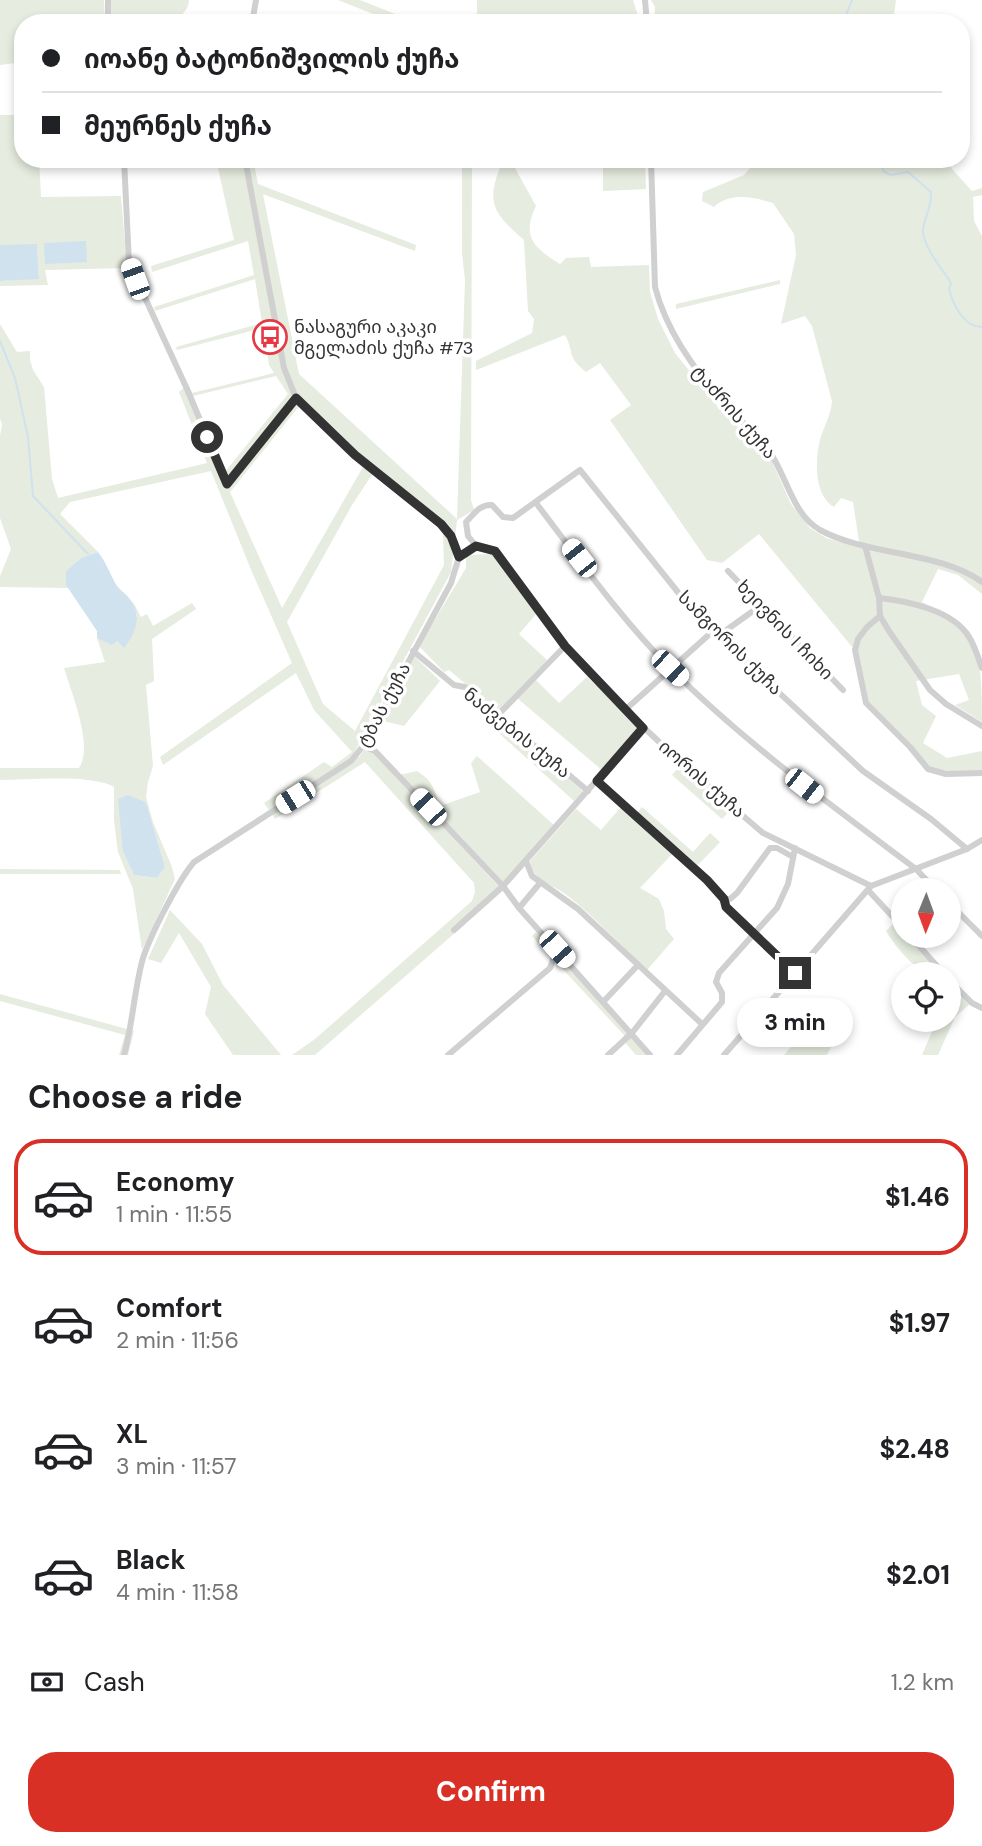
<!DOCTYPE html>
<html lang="en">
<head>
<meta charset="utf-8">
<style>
  body { margin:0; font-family:"DM Sans","Noto Sans Georgian",sans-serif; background:#f6f6f6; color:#202124; height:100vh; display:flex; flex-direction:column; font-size:26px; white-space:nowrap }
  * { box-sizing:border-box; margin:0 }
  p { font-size:23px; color:#757577 }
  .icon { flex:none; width:38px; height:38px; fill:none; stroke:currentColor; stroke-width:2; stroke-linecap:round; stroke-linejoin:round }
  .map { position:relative; height:1055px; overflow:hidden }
  .panel { display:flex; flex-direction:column; background:#fff; flex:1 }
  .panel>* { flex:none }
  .guide { position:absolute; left:14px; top:14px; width:956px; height:154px; border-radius:28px; box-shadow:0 4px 10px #0003; display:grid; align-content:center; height:154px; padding:0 28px; background:#fff }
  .needle { width:46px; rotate:181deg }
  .tools { position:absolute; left:891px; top:878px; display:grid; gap:14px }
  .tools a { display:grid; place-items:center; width:70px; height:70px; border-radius:50%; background:#fff; box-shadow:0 4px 10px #0003; font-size:35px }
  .end { position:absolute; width:32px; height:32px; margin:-16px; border:9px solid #333; background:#fff; box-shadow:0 0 0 4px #fff }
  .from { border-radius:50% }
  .bubble { position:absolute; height:49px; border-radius:24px; background:#fff; box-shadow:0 4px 10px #0003; font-size:23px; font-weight:700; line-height:49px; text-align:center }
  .car { position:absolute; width:21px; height:42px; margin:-21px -10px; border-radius:9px; box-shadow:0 0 5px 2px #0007; background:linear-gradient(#fff 24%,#345 0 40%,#fff 0 76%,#345 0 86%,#fff 0) }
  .guide b { display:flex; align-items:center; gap:24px; height:66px; font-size:26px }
  .guide b+b { border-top:2px solid #e0e0e0 }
  .guide i { width:18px; height:18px; background:#202124 }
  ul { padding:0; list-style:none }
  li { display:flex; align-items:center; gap:21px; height:116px; margin:0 14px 10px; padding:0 14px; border:4px solid transparent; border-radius:28px }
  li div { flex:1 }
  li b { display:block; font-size:26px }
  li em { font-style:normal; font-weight:700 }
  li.current { border-color:#d93025 }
  li>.icon { width:63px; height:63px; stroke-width:1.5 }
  h2 { padding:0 28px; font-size:32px; line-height:84px }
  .pay { display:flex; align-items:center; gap:18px; height:77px; padding:0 28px; font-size:26px }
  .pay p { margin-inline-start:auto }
  .action { display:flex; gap:14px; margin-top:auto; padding:14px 28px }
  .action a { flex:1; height:80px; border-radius:28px; background:#d93025; color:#fff; font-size:28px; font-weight:700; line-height:80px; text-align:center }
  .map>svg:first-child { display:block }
</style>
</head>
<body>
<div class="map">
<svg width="982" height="1055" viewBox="0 0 982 1055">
  <rect width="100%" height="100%" fill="#fff"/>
  <g fill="#e6ecdf" fill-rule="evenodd">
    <polygon points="0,0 104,0 105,23 23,23 23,62 0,65"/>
    <path d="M110 0H189C188 30 131 23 110 23Z"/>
    <polygon points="338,0 360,0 418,23 396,23"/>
    <polygon points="477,0 633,0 640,23 477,23"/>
    <polygon points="651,0 896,0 893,23 654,23 655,7"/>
    <polygon points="0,115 23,115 23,159 39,159 41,197 121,196 127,268 45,270 48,285 0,286 0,281 39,278 37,245 0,245"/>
    <path d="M216 159H253L258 184 416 245 415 251 263 194 299 374 457 519 465 280 462 253V159H472L471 500 474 510 457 520 451 572 354 753 359 757 364 750 372 751 503 891 315 1055H292L315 1039 472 901 475 892 474 883 365 762 275 819 264 803 324 762 332 767 352 752 314 710 296 673 163 765 160 757 292 663 252 572 211 471 70 502 60 514 98 552 81 558 66 571 68 588 0 587V576L11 549 0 518V436L2 424 0 419V324L17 352 30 351V360L33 370 44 387 52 479 58 498 207 463 179 392 188 384 192 393 274 373 269 365 263 328 177 350 176 347 262 323 255 279 155 311 154 307 254 275 248 241 152 272 151 266 234 240ZM276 376 288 394 225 472 193 396ZM300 405 367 460 282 608 230 492ZM377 467 432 515 443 534 444 565 355 731 323 704 287 622 352 505Z"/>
    <polygon points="603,159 645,159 646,189 603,191"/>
    <path d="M758 159H943L972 191 982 188V195L973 197 974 221 982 236V594L958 575 938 569 922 602C938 611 955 619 969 631 982 649 982 698 982 722L955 705 969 700 959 674 916 681 922 705 936 716 923 743 947 758 982 751V770C963 771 944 774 927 765L869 703 853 648 759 534 722 563 707 560 610 420 631 405 600 363 586 372C566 356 575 353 565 335L476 370V361L532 333 534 319 528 311 524 240C493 213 485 203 502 163L513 160 516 170 536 206C521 237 534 248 560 264L566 258 589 257 591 267 649 265 650 292 658 319 675 353 723 413 770 457 791 504 810 528 826 538 860 548 853 502 841 498 834 507C815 495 815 465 819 444 822 429 831 417 832 401L812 326 805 316 781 324 796 255 794 234 773 203C754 197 730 192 714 207L702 201 703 192 744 175Z"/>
    <polygon points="780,280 780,284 676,309 676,304"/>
    <polygon points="494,554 537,613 519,634 547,660 499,712 449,670 444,672 419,646 466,568 466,555"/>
    <path d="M132 600 141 617 147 614 153 626 192 603 196 609 152 639 154 681 146 685 153 766 148 782 146 797 153 822 172 867 175 879 142 950 133 889 118 852 114 821V787C91 774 29 780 0 780V768H79C94 747 71 691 64 668L105 662 97 638 117 641 124 647 137 615ZM148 809 165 867 157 878 134 875 123 852Z"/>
    <polygon points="414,656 440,681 404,726 379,720"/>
    <polygon points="587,677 640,728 603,771 517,698 535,679 559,703"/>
    <polygon points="498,719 582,790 582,793 574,801 491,726"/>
    <path d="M477 756 555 826 503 883 399 775 417 771C434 782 433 788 440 806L480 792 471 763Z"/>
    <polygon points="680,766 731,810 722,819 672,775"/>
    <path d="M622 806 674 852 640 888 659 899 664 911 666 929 674 939 647 970C621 946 596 918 568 896 553 884 533 882 530 861L576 809 601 830Z"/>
    <polygon points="642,807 693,852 710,833 720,842 696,867 637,813"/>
    <polygon points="0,869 120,870 121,874 0,874"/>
    <polygon points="170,910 202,944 223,985 281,1055 233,1055 205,1014 211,987 179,933 161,963 148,959"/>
    <path d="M894 923 903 936H906L941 975C917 975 898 950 886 931Z"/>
    <polygon points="536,932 559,955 646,1055 636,1055 622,1039 624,1035 532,936"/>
    <polygon points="949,984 970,1004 955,1017 938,1055 922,1055 937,1020 948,1020"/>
    <polygon points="0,994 134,1031 128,1055 119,1055 125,1035 0,1001"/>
    <polygon points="823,1011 842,1025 827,1055 784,1055"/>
  </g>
  <g fill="#cfe2ee">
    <polygon points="86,241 87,262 45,264 44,243"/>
    <polygon points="37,244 39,279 0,281 0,245"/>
    <path d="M98 552C107 563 110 575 117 586 120 590 126 594 129 598 143 614 136 633 124 648L117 641 112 645 97 638V631L66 585V571L81 558Z"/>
    <polygon points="128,795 145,802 148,809 165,867 157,878 134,875 123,852 118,799"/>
  </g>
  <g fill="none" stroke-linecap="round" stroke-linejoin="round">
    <g stroke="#cfe2ee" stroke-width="2">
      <polyline points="843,23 852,0"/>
      <path d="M883 159V171L891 175 908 172 931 192C932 209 922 222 923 232 925 250 942 268 951 283L949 289C953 305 964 327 982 327"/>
      <polyline points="0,341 15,378 28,437 33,496 88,554"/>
    </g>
    <g stroke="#d0d0d0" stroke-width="6">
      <polyline points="108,0 108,23"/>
      <polyline points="645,0 647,23"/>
      <polyline points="252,23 256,0"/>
      <polyline points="124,159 129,263 187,389 227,484 296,398"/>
      <polyline points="245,159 284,368 296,398 355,455 441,524 451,536 459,557"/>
      <path d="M651 159 655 287C667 333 696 373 729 408 742 423 758 435 769 451 787 476 792 514 820 530 868 556 939 551 982 582"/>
      <path d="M536 503C579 559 620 618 670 668 745 743 831 805 916 869L937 891"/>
      <path d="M476 546 468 536 466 522C474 514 480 504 492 505L503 517 513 518 580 470 693 611 713 631 863 771 931 819 967 849"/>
      <polyline points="865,546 879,598 880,616 889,631 930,690 946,704 982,726"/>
      <polyline points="459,557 476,546 495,551 565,646 625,710 685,766 763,833 871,886"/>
      <polyline points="728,571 843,690"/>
      <path d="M879 598C907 601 953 610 969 637 975 646 978 658 982 668"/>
      <polyline points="880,616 867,627 858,639 855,650 866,703 910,747 928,769 946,774 982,773"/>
      <polyline points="718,636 760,606"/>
      <polyline points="413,651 454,685 465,687 588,791"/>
      <polyline points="625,710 713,631"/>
      <polyline points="498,715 565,646"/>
      <polyline points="363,746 375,751 503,886 519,908 650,1055"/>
      <polyline points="597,781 707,880 724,899 726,907 756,938 795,973"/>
      <polyline points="526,861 532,876 578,909 702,1024"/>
      <polyline points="871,886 967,849 982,840"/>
      <polyline points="868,890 903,928"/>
      <polyline points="724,899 730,899 737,893 770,848 777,848 793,857"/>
      <polyline points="948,902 982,936"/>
      <polyline points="519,908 540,883"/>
      <polyline points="454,930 503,886 643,728"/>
      <polyline points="910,936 945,975"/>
      <polyline points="948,979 972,1003 982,1008"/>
      <polyline points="604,1001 638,965"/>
      <path d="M124 1055C133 1023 134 990 143 958 151 934 178 881 194 862L351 761 363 746 451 583 459 557"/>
      <polyline points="448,1055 550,968 557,949"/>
      <polyline points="608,1055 632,1033 665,991"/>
      <polyline points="677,1055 722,1002 722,993 716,982 719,973 777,908 788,884 795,848"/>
      <polyline points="724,1055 871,886"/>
    </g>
  </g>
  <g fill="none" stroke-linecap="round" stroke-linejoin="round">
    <polyline stroke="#333" stroke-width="9" points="207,437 227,484 296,398 355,455 441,524 451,536 459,557 476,546 495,551 565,646 643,728 597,781 707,880 724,899 726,907 795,973"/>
  </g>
  <defs>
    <g id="bus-ring" transform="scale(1.75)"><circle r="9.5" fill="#fff" stroke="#e63946" stroke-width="1.5"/><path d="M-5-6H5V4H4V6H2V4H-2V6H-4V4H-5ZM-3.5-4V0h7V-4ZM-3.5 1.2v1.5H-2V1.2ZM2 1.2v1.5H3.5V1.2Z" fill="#e63946"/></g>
  </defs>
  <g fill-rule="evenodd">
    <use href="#bus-ring" x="270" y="337"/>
  </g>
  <g text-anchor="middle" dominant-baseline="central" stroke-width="7" stroke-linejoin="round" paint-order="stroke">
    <g font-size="18" fill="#333" stroke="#fff" text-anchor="start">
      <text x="294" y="327">ნასაგური აკაკი<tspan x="294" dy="21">მგელაძის ქუჩა #73</tspan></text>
    </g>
    <g font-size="18" fill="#333" stroke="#fff">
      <text transform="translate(734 412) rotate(49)">ტაძრის ქუჩა</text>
      <text transform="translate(785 630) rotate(46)">ხეივნის I ჩიხი</text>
      <text transform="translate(730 643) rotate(45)">სამგორის ქუჩა</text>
      <text transform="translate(384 705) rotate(-62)">ტბას ქუჩა</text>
      <text transform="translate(517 733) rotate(39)">ნაძვების ქუჩა</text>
      <text transform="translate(702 779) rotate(41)">იორის ქუჩა</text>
    </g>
  </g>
</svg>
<div class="tools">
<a><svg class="needle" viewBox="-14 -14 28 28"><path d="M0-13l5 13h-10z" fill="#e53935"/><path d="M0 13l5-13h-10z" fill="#757577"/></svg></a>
<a><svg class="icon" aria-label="locate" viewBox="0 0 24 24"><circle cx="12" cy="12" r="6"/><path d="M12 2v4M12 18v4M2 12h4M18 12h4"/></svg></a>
</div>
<i class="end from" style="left:207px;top:437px"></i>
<i class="end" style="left:795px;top:973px"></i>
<div class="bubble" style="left:737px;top:998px;width:116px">3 min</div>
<i class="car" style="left:135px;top:279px;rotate:340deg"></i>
<i class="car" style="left:579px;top:558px;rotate:322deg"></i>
<i class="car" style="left:670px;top:668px;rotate:133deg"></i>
<i class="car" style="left:804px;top:786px;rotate:128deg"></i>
<i class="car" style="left:295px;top:797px;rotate:238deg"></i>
<i class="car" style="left:428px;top:807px;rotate:317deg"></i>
<i class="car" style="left:557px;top:949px;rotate:138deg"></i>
<div class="guide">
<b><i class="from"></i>იოანე ბატონიშვილის ქუჩა</b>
<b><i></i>მეურნეს ქუჩა</b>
</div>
</div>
<section class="panel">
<h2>Choose a ride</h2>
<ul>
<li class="current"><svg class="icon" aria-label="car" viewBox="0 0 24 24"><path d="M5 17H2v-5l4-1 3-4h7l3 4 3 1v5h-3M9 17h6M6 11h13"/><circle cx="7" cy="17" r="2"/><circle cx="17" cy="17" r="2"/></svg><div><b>Economy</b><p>1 min · 11:55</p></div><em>$1.46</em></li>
<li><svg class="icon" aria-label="car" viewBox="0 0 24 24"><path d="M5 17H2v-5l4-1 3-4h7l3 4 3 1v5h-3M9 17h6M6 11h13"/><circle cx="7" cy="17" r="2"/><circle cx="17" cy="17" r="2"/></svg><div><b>Comfort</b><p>2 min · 11:56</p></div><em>$1.97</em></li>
<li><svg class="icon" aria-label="car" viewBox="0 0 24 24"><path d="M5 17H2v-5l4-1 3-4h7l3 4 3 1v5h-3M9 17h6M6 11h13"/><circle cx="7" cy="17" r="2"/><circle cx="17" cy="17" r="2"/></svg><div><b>XL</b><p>3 min · 11:57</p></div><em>$2.48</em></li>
<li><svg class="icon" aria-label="car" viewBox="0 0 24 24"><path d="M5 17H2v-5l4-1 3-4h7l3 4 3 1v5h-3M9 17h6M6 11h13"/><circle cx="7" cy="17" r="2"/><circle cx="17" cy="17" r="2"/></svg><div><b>Black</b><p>4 min · 11:58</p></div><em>$2.01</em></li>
</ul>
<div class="pay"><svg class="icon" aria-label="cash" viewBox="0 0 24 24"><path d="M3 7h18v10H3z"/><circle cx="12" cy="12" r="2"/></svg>Cash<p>1.2 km</p></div>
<div class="action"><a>Confirm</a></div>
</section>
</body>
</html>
